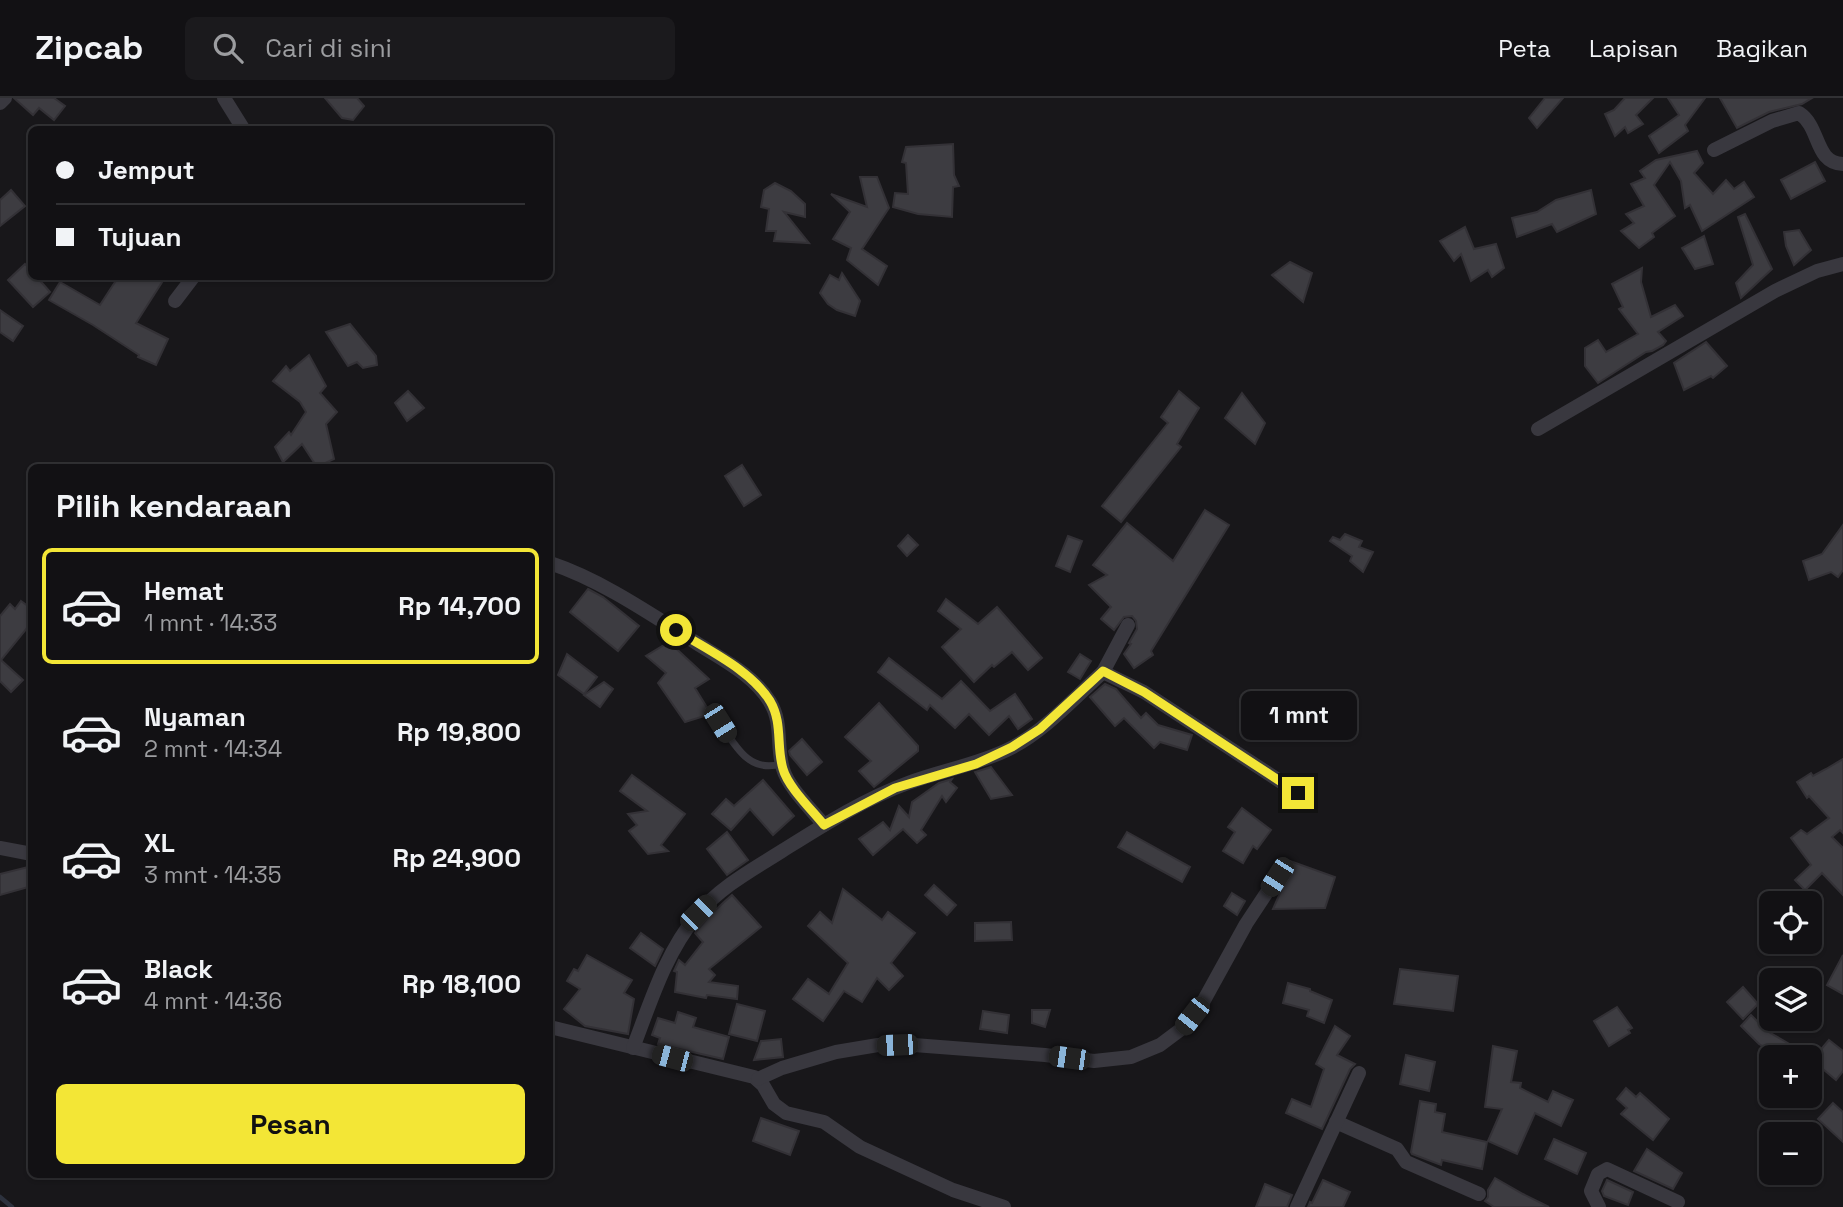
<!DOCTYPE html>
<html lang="id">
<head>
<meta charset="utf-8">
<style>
  body { margin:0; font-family:"Space Grotesk",sans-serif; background:#1b1a1d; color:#f1f3f6; height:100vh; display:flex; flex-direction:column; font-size:26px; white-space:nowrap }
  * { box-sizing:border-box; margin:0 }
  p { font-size:23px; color:#9c9da0 }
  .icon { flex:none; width:38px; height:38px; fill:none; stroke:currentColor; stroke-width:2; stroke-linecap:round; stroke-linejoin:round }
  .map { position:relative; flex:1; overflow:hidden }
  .side { position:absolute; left:28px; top:366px; width:525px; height:714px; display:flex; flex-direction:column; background:#121114; border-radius:10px; box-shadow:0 2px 5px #0004,0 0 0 2px #313134 }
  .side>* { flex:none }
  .banner { position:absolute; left:28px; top:28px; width:525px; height:154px; border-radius:10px; box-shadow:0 2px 5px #0004,0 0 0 2px #313134; display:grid; align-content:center; height:154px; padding:0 28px; background:#121114 }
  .tools { position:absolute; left:1759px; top:793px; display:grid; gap:14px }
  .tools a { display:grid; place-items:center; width:63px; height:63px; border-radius:10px; background:#121114; box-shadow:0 2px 5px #0004,0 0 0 2px #313134; font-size:35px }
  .end { position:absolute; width:32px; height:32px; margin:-16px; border:9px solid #f3e636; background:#111; box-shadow:0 0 0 4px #111 }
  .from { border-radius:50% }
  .bubble { position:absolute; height:49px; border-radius:10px; background:#121114; box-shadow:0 2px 5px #0004,0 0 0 2px #313134; font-size:23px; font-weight:600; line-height:49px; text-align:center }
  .car { position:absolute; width:21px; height:42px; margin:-21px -10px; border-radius:9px; box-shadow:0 0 5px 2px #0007; background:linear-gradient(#222 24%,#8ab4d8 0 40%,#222 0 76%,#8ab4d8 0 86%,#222 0) }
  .banner b { display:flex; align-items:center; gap:24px; height:66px; font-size:26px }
  .banner b+b { border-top:2px solid #313134 }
  .banner i { width:18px; height:18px; background:#f1f3f6 }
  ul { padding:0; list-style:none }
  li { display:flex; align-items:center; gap:21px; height:116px; margin:0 14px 10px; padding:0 14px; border:4px solid transparent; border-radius:10px }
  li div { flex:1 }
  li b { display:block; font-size:26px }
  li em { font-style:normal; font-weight:600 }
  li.selected { border-color:#f3e636 }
  li>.icon { width:63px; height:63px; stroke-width:1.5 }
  h2 { padding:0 28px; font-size:32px; line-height:84px }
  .action { display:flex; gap:14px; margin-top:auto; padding:14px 28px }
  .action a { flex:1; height:80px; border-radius:10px; background:#f3e636; color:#111; font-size:28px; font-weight:600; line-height:80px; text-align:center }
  header { display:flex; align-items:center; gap:42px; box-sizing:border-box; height:98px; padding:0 35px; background:#121114; border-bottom:2px solid #313134 }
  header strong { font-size:33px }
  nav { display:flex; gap:38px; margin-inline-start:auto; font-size:24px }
  .search { width:490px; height:63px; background:#1b1a1d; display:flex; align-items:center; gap:18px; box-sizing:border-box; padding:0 24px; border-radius:10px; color:#9c9da0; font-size:26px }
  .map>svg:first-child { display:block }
</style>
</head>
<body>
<header>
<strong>Zipcab</strong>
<div class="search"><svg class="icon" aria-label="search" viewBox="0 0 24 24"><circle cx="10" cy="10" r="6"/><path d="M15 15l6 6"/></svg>Cari di sini</div>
<nav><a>Peta</a><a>Lapisan</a><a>Bagikan</a></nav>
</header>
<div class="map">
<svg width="1843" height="1109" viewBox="0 0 1843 1109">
  <rect width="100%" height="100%" fill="#18171a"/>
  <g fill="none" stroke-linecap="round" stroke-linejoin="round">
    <polyline stroke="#2d323e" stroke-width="4.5" points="0,1099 12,1109"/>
  </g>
  <g fill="#3d3c41" stroke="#333136" stroke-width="2">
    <polygon points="14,0 54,0 65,8 54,22 39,10 33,17"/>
    <polygon points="325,0 357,0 364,8 353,22 342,20"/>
    <polygon points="1545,0 1563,0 1537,30 1529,20"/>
    <polygon points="1625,0 1653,0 1636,17 1643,26 1628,35 1625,29 1615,38 1605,16 1614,12"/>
    <polygon points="1668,0 1705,0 1685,27 1688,33 1659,55 1649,38 1679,17"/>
    <polygon points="1720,0 1812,0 1802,6 1769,14 1737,30"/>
    <polygon points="953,46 954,77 959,88 953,89 952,119 918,116 893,109 895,95 908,96 906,65 902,64 906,49"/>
    <polygon points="1697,53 1703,65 1694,75 1713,96 1726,82 1734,91 1744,84 1754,99 1702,133 1690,107 1685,110 1681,83 1670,64 1654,87 1675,118 1652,135 1654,139 1639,150 1621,133 1634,125 1626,116 1644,108 1631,86 1645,80 1640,73 1656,62"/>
    <polygon points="1815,64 1825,83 1791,101 1781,82"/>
    <polygon points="860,79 877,79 889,110 862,151 887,168 878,187 847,162 851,150 833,141 850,114 831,96 867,109"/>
    <polygon points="775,85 791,93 805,106 805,119 784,114 809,145 774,143 776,133 766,133 769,111 761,109 764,92"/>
    <polygon points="11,92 25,108 0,128 0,102"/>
    <polygon points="1591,92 1596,116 1557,134 1552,126 1517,139 1512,120 1537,114 1556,102"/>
    <polygon points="1745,116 1772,171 1741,200 1736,185 1753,167 1738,119"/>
    <polygon points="1465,129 1474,151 1496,146 1504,170 1492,179 1488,172 1471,183 1461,156 1454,163 1440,143"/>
    <polygon points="1799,132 1811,152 1794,167 1786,148 1784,134"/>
    <polygon points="1704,138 1713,166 1695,171 1682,150"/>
    <polygon points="1290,164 1312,175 1303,204 1272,177"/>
    <polygon points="25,166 32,173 32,178 36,178 50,194 33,209 8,182"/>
    <polygon points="1642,170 1641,184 1651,219 1675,207 1683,218 1658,234 1666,243 1663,247 1652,253 1646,254 1598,285 1585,268 1585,250 1598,242 1606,254 1638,236 1619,211 1623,209 1612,186"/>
    <polygon points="842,175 860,203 855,218 837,212 828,206 820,195 830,177 839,182"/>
    <polygon points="119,178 166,178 136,225 168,241 156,267 138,259 139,257 93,227 49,202 60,184 100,207"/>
    <polygon points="0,212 23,228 13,243 0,234"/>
    <polygon points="350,226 376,258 377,267 363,270 357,264 348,268 326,234"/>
    <polygon points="1706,244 1727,268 1713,280 1711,278 1684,292 1674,265"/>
    <polygon points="309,257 326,288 320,295 337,314 326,326 334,361 317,369 302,346 283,364 275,349 289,334 291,337 306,314 300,304 273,283 286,268 290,273"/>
    <polygon points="408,293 424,310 407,323 395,305"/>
    <polygon points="1179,293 1199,310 1177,346 1181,349 1121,424 1102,408 1168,325 1161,319"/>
    <polygon points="1242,295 1265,325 1255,346 1225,320"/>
    <polygon points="742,367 761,397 744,408 725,378"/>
    <polygon points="1205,412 1229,427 1151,553 1153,557 1134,570 1124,556 1131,546 1129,545 1137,531 1136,523 1132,518 1124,519 1114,532 1101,521 1111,509 1089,487 1107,477 1093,467 1127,425 1173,463"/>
    <polygon points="1843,427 1843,472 1838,479 1831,474 1809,482 1803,463 1822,456"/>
    <polygon points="1345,436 1362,443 1359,449 1373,454 1363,474 1350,463 1352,458 1330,443 1333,439 1340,442"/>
    <polygon points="908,437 918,447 907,458 898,448"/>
    <polygon points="1068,438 1082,443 1070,474 1056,468"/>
    <polygon points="588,491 603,499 639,528 618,553 570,514"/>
    <polygon points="946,501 978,526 997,509 1042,560 1028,572 1012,554 994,569 992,567 974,584 942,549 961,531 938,513"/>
    <polygon points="21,503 32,511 32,524 1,562 23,582 11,594 0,583 0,518 10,506 15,511"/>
    <polygon points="669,544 709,581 695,590 711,616 685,624 658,585 666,575 646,558"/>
    <polygon points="567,556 597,579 584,596 558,577"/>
    <polygon points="1080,556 1091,563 1080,581 1068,574"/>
    <polygon points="889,560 942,601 961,583 990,613 1015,596 1032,621 1018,631 1009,618 989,637 969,616 955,630 930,607 927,612 878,574"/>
    <polygon points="604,584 613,591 600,609 584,597"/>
    <polygon points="1105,586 1116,591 1141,620 1146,615 1158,627 1192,637 1187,652 1160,644 1154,650 1124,620 1115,628 1090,599"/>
    <polygon points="879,605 918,648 918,653 874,689 859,673 871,663 845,639"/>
    <polygon points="802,641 822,664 807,677 790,657 789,653"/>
    <polygon points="1843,661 1843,735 1840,732 1832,739 1843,750 1843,797 1822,775 1805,792 1795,782 1811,767 1791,740 1801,732 1807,736 1829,720 1809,698 1807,700 1797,684 1811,675 1813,678 1826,671"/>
    <polygon points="991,669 1012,697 991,701 975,674"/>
    <polygon points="632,677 685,716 661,747 668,753 648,756 629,733 637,727 628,716 647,713 620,693"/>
    <polygon points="952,681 950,684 957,690 946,704 942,698 921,732 926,737 917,745 903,731 873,757 859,741 883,724 890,732 899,708 909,719 912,704 939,685"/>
    <polygon points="763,682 794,718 773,737 750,711 731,732 712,716 726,701 734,708"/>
    <polygon points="1242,710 1271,732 1257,751 1253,748 1243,765 1223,753 1235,734 1228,729"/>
    <polygon points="727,734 748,762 727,777 707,751"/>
    <polygon points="1127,734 1190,769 1182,784 1118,749"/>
    <polygon points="1290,763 1335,779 1325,810 1273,811 1285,784"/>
    <polygon points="32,768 32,788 0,797 0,776"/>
    <polygon points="934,787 956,807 947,817 925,797"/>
    <polygon points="843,791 882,822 888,814 915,835 891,865 903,878 889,892 877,880 862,904 844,893 823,923 793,901 808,881 829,896 848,865 808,828 820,814 832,825"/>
    <polygon points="1232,795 1245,803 1237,817 1224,808"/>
    <polygon points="732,797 761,829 709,871 715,877 709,884 738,888 737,901 707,897 706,900 675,894 677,874 674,873 679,862 685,867 703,844 695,835 711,816"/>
    <polygon points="1011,824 1012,842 975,843 975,825"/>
    <polygon points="641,835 663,851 655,868 630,850"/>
    <polygon points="587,857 632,882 624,895 634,901 628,936 585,928 564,911 580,891 567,883 574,871 578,873"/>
    <polygon points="1843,857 1843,896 1827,887"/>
    <polygon points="1400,871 1458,878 1453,913 1394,906"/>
    <polygon points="1288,885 1310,891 1310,893 1332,902 1324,925 1307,918 1309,912 1283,905"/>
    <polygon points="1743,889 1758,906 1743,921 1727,904"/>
    <polygon points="737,906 765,913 757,943 729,936"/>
    <polygon points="1617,909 1632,930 1628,932 1630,935 1609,948 1594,923"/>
    <polygon points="1032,912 1050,912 1045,929 1032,925"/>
    <polygon points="983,913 1009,917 1007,935 980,931"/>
    <polygon points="678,914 696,920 693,929 729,939 723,961 658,946 660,940 652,937 658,920 675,925"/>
    <polygon points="1751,917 1767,933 1793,948 1786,959 1781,959 1759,946 1741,928"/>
    <polygon points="1335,928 1350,938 1337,957 1355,966 1350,971 1322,1031 1286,1015 1292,1001 1311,1009 1324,971 1316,966"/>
    <polygon points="781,941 783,959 754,962 761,943"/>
    <polygon points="1829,942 1843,953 1843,973 1836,982 1812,962"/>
    <polygon points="1493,948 1517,953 1511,984 1521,985 1520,990 1548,1004 1553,993 1573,1002 1561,1028 1535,1015 1517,1056 1488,1043 1502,1011 1485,1009"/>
    <polygon points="1406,957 1435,964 1429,993 1400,986"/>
    <polygon points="1626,990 1636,999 1640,995 1669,1021 1653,1042 1621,1016 1627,1010 1617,1001"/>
    <polygon points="1420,1003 1436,1006 1435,1014 1445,1016 1442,1034 1487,1044 1482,1071 1442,1062 1441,1067 1412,1056 1411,1054"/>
    <polygon points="1833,1005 1843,1014 1843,1044 1818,1021"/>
    <polygon points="761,1020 799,1033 790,1057 753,1043"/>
    <polygon points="1554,1041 1586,1055 1577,1076 1545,1061"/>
    <polygon points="1647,1051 1682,1075 1673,1091 1634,1073"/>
    <polygon points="1495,1080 1523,1096 1549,1109 1494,1109 1485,1103 1488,1099 1488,1092"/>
    <polygon points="1323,1082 1350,1094 1343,1109 1308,1109 1310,1104 1312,1105"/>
    <polygon points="1607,1082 1633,1094 1628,1107 1604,1098 1602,1093"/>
    <polygon points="1265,1086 1292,1097 1287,1109 1256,1109"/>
  </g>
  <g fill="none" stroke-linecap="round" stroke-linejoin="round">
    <path stroke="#39383f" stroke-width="7" d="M720 625C736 649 749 675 781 666"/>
    <g stroke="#39383f" stroke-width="14">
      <polyline points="224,0 244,32"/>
      <polyline points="0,5 5,0"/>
      <path d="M1714 52 1772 23 1799 15C1821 29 1814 65 1843 66"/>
      <polyline points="175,203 194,178"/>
      <polyline points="1538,331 1775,193 1817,173 1843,166"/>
      <path d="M550 465C601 482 649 515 695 544 721 561 753 576 770 604 783 625 776 648 783 671 788 689 812 712 824 727"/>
      <polyline points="1128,527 1103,574 1144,594 1298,695"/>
      <polyline points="0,750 32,756"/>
      <polyline points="550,929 754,979 763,987 774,1006 786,1015 824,1024 860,1049 953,1092 1004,1109"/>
      <path d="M633 950C651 903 665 856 697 817 720 789 752 772 782 753 822 728 864 701 908 685 942 672 977 667 1009 651 1045 633 1074 600 1103 574"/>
      <polyline points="758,981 782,970 836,954 878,947 914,947 1045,957 1094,963 1131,959 1160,947 1180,932 1203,904 1246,826 1277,779"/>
      <polyline points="1336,1024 1397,1051 1406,1064 1479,1096"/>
      <polyline points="1297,1109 1359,975"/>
      <polyline points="1599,1109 1591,1093 1598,1076 1607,1071 1678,1104"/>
    </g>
  </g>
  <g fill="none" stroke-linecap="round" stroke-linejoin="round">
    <path stroke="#f3e636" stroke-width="9" d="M676 532C707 552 750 571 770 603 783 625 776 648 783 671 788 689 812 712 824 727L895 690 976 666 1012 649 1040 631 1103 573 1144 594 1298 695"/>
  </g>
</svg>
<div class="tools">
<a><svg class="icon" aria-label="locate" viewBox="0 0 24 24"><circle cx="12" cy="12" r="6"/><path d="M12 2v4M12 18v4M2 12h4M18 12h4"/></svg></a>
<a><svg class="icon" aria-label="layers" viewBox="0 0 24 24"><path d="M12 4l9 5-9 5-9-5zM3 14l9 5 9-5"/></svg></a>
<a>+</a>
<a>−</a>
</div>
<i class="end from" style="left:676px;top:532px"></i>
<i class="end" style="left:1298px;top:695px"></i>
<div class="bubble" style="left:1241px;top:593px;width:116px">1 mnt</div>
<i class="car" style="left:720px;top:625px;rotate:148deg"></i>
<i class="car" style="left:1277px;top:779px;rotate:213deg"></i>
<i class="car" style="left:698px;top:815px;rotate:45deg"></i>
<i class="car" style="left:1192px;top:918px;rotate:218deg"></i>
<i class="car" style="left:897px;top:947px;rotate:268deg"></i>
<i class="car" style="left:672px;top:960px;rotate:285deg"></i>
<i class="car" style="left:1069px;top:960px;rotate:278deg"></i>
<div class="banner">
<b><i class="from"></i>Jemput</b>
<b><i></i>Tujuan</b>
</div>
<section class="side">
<h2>Pilih kendaraan</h2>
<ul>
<li class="selected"><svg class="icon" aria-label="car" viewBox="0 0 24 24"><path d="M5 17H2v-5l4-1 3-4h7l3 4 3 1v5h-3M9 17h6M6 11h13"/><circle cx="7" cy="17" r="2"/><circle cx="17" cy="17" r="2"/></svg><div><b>Hemat</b><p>1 mnt · 14:33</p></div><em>Rp 14,700</em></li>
<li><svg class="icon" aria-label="car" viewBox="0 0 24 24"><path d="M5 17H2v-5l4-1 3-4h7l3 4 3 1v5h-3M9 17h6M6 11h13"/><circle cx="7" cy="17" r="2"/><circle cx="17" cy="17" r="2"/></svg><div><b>Nyaman</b><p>2 mnt · 14:34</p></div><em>Rp 19,800</em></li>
<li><svg class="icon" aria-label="car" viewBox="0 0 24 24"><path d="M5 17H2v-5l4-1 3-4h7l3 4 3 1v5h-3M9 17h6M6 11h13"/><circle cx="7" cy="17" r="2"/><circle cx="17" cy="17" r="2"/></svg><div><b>XL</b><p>3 mnt · 14:35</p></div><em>Rp 24,900</em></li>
<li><svg class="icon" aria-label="car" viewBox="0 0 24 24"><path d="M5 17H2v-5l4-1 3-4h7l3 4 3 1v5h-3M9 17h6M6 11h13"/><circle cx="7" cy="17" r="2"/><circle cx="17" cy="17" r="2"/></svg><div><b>Black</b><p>4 mnt · 14:36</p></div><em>Rp 18,100</em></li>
</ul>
<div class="action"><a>Pesan</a></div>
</section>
</div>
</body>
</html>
